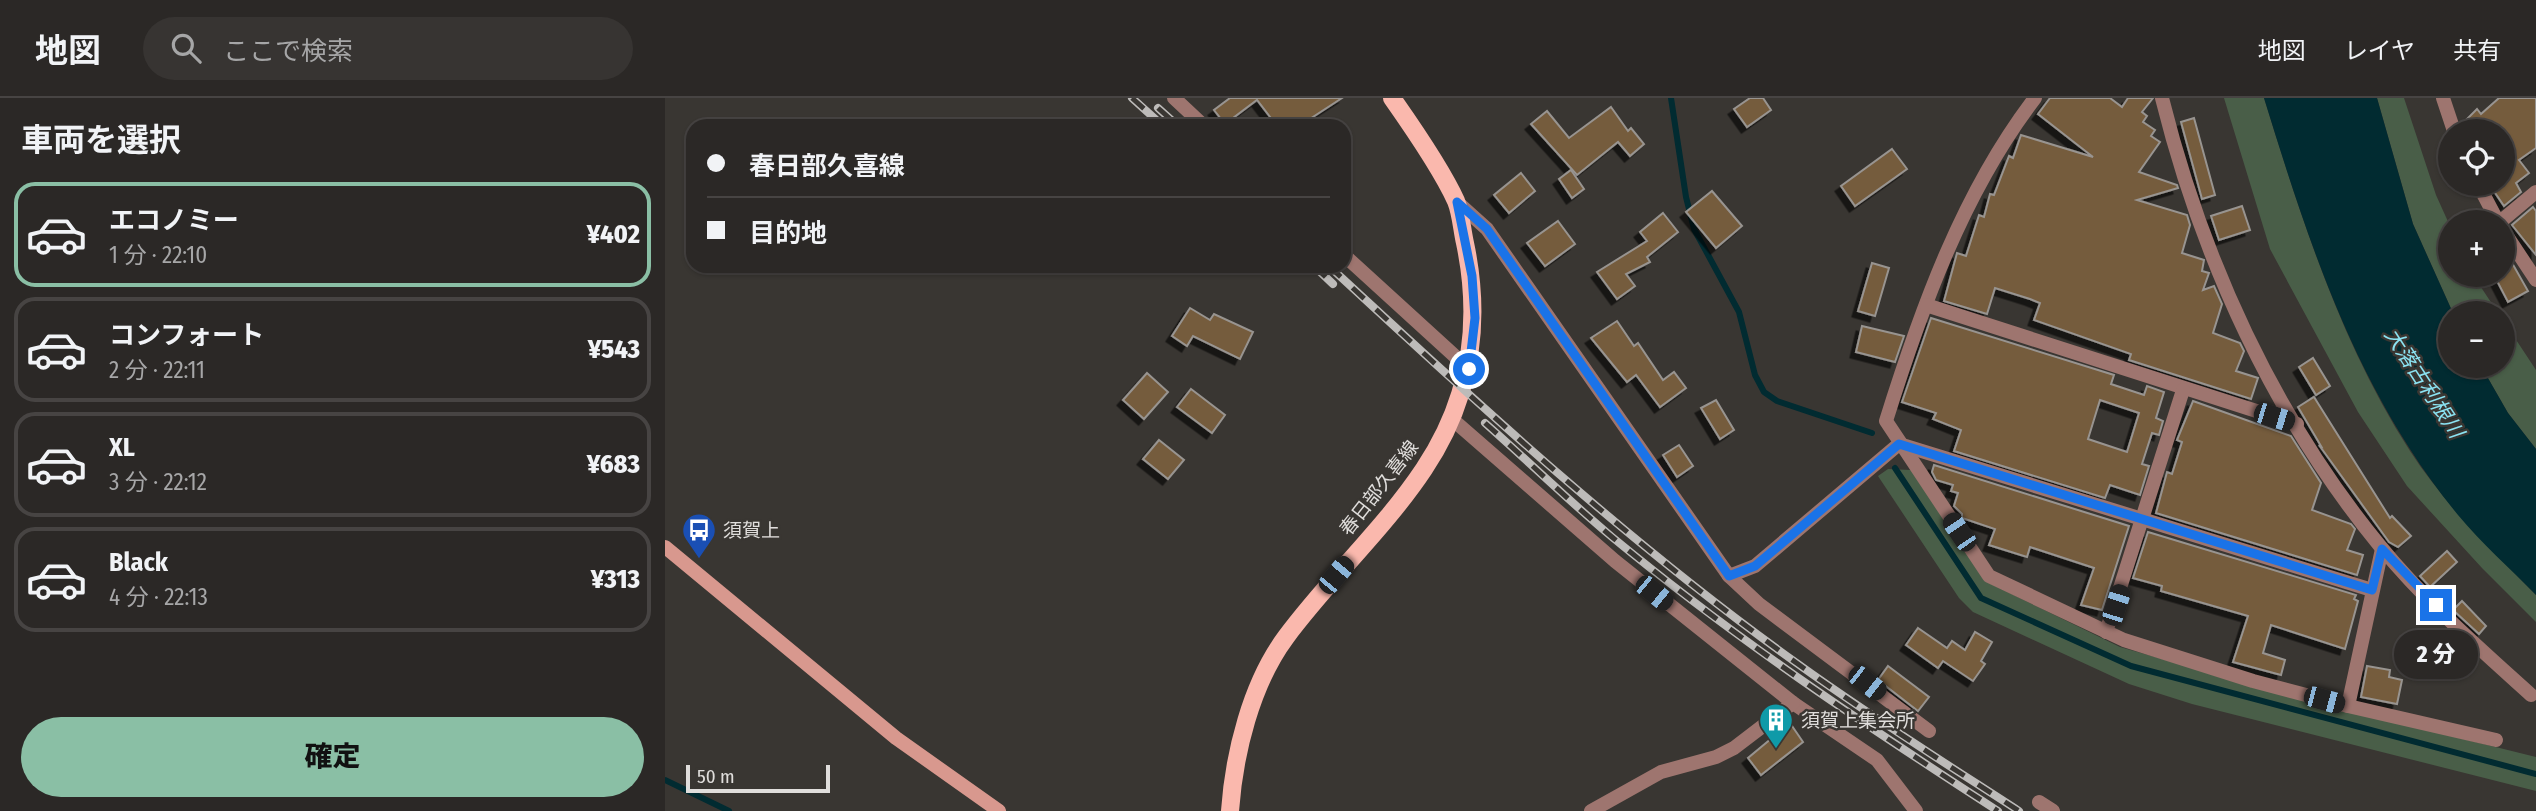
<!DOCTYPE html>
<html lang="ja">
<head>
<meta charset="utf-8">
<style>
  body { margin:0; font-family:"Fira Sans Condensed","Noto Sans JP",sans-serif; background:#373432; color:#f1f3f6; height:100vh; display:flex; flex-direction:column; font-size:26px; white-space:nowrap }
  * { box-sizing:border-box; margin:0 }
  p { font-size:23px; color:#a6a6a7 }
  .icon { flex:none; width:38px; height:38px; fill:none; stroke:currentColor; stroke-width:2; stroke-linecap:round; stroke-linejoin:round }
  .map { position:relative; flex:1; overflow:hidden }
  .details { display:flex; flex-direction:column; background:#2b2826; width:665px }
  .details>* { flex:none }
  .top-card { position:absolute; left:21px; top:21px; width:665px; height:154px; border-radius:21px; box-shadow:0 2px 5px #0004,0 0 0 2px #474443; display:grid; align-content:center; height:154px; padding:0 21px; background:#2b2826 }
  .fabs { position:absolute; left:1773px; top:21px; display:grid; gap:14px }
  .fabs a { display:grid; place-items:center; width:77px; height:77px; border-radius:50%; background:#2b2826; box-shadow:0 2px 5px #0004,0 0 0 2px #474443; font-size:35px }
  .scale { position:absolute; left:21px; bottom:18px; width:144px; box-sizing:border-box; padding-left:7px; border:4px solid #e0dedc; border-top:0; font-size:19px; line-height:24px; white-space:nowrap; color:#e0dedc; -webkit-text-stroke:5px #393632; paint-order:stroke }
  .end { position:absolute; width:32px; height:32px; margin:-16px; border:9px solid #1a73e8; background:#fff; box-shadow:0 0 0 4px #fff }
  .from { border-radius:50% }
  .bubble { position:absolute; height:49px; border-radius:24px; background:#2b2826; box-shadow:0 2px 5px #0004,0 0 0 2px #474443; font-size:23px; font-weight:800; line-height:49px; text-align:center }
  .car { position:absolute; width:21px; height:42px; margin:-21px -10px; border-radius:9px; box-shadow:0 0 5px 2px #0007; background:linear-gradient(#222 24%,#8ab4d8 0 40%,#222 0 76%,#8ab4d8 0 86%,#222 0) }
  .top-card b { display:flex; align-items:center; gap:24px; height:66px; font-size:26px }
  .top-card b+b { border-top:2px solid #474443 }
  .top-card i { width:18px; height:18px; background:#f1f3f6 }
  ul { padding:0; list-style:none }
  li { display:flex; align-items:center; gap:21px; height:105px; margin:0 14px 10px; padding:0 7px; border:4px solid #474443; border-radius:21px }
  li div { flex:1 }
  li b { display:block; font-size:26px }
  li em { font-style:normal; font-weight:800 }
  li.current { border-color:#8abfa5 }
  li>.icon { width:63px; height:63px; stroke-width:1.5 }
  h2 { padding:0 21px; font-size:32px; line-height:84px }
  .cta { display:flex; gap:14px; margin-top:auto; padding:14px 21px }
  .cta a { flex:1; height:80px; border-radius:42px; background:#8abfa5; color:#111; font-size:28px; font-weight:800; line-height:80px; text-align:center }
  header { display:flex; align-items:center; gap:42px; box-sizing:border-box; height:98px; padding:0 35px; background:#2b2826; border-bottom:2px solid #474443 }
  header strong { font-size:33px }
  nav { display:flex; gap:38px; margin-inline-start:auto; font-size:24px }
  .search { width:490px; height:63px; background:#373432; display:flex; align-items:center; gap:18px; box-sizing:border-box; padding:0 24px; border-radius:38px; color:#a6a6a7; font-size:26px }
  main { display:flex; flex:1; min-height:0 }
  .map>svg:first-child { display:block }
</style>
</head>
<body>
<header>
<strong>地図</strong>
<div class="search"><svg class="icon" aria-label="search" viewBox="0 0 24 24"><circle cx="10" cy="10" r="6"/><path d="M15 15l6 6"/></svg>ここで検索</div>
<nav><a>地図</a><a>レイヤ</a><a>共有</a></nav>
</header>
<main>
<section class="details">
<h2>車両を選択</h2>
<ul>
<li class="current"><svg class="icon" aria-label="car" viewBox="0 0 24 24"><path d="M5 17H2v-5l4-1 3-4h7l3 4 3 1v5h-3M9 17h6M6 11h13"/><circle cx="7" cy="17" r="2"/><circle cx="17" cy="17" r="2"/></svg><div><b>エコノミー</b><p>1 分 · 22:10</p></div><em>¥402</em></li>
<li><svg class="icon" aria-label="car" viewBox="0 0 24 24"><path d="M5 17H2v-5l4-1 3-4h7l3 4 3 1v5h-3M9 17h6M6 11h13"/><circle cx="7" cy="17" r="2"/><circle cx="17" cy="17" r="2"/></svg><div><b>コンフォート</b><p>2 分 · 22:11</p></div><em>¥543</em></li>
<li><svg class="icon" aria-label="car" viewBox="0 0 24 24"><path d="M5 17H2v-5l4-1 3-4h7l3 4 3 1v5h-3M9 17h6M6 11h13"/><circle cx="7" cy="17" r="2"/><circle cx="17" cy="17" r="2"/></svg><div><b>XL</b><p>3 分 · 22:12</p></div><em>¥683</em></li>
<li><svg class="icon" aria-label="car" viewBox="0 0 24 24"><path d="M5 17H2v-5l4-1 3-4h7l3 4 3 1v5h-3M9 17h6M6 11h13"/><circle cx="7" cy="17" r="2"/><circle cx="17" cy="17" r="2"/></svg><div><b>Black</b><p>4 分 · 22:13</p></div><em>¥313</em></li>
</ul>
<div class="cta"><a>確定</a></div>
</section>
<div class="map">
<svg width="1871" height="713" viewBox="0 0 1871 713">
  <defs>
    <filter id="shadow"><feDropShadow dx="-5.5" dy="5.5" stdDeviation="0" flood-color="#0009"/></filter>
  </defs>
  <rect width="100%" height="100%" fill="#393632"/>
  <g fill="#495e48">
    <path d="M1559 0H1599C1637 122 1675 244 1745 353 1780 407 1826 451 1871 497V524L1817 470 1742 388 1693 314 1605 151Z"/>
    <polygon points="1712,0 1739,0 1771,97 1785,128 1785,177 1808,177 1833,215 1788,215 1748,126"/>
    <polygon points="1838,222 1871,272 1871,351 1843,315 1816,268 1838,268"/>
    <polygon points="1223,371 1246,372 1320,483 1455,549 1641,602 1871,659 1871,693 1527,606 1464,586 1308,514 1294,500 1213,378"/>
  </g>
  <path fill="#012b31" d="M1599 0H1712L1748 126 1788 215H1785V268H1816L1843 315 1871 351V497C1845 470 1816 445 1793 417 1692 294 1645 149 1599 0Z"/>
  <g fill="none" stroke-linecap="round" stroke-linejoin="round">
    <g stroke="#012b31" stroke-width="6">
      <polyline points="1006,0 1021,99 1029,131 1074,214 1090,277 1099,294 1112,303 1207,335"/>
      <polyline points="1230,370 1316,500 1466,568 1871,676"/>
      <polyline points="0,682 64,713"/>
    </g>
  </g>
  <g fill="#755b3c" stroke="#989490" stroke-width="2" fill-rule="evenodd" filter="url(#shadow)">
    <polygon points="565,0 677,0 634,28 612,28 592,2 560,26 549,12"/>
    <polygon points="1085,0 1098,0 1106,12 1082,29 1069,11"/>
    <polygon points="1385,0 1445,0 1457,9 1463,0 1488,0 1477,14 1482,18 1478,24 1490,32 1486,38 1495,44 1474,74 1512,87 1513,90 1472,102 1522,117 1525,127 1517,155 1539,162 1537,173 1544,175 1538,192 1549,188 1557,206 1548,235 1575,245 1579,253 1571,273 1593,280 1586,301 1464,262 1466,256 1369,222 1375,205 1365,201 1330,190 1322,216 1279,203 1292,155 1301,158 1314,117 1319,119 1325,96 1329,97 1344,58 1348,60 1356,37 1428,59 1373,16"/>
    <polygon points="1834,0 1871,0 1871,50 1854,62 1864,75 1851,85 1856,94 1839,108 1824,86 1838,86 1838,33 1798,33 1797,26 1812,11 1816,16"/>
    <polygon points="946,9 963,33 966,30 979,46 965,58 953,44 912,77 866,26 882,13 904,40"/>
    <polygon points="1529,20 1550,97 1537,101 1516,24"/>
    <polygon points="1227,51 1242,71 1190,108 1176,88"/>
    <polygon points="906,72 919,91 907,100 894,81"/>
    <polygon points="856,75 870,93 844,115 829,97"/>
    <polygon points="1047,93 1077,128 1051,150 1021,114"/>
    <polygon points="1577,108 1585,132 1554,142 1546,118"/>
    <polygon points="1868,109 1871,113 1871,157 1847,127"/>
    <polygon points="998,115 1013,134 982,159 985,164 961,176 970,188 952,201 932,174 982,143 975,134"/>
    <polygon points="893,123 910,146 880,168 862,145"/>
    <polygon points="1838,149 1863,193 1843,204 1829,177 1838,177"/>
    <polygon points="1207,165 1224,170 1210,218 1193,213"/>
    <polygon points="525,210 545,222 549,216 588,234 575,261 528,238 522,248 507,238"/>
    <path d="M1266 220 1449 277 1446 286 1479 297 1482 288 1499 294 1491 320 1498 323 1494 337 1487 335 1477 366 1484 368 1475 397 1445 387 1440 400 1289 353 1296 332 1268 321 1271 315 1237 304ZM1435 302 1474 315 1462 354 1423 341Z"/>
    <polygon points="952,223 969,248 973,245 998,282 1009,274 1021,290 995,309 971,277 962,284 926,240"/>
    <polygon points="1197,228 1239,238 1230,264 1191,254"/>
    <polygon points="1648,260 1665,288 1651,297 1634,269"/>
    <polygon points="482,275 503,294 479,321 458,302"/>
    <polygon points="526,291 560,317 547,335 512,309"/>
    <polygon points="1649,299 1725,420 1727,418 1746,438 1733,449 1724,444 1654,347 1656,348 1633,309"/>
    <polygon points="1051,302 1069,332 1055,341 1036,310"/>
    <polygon points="1528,303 1626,338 1656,385 1647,412 1686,426 1690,431 1682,452 1698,457 1692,477 1491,415 1502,374 1507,376 1517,344 1512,342"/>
    <polygon points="494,342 519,362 503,381 478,361"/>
    <polygon points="1014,347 1028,368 1012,379 998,357"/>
    <polygon points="1269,367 1464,428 1437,512 1416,507 1429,470 1365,449 1362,459 1324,447 1330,431 1297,420 1297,416 1289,408 1293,395 1286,393 1288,387 1271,382 1267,374"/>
    <polygon points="1483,434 1691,497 1689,501 1693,503 1680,551 1606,527 1598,555 1620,562 1616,577 1568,564 1583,518 1496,493 1497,488 1468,480"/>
    <polygon points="1782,453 1792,464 1765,489 1755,478"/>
    <polygon points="1797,503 1821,528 1814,536 1788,512"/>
    <polygon points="1253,530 1282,550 1287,543 1300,552 1310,534 1327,544 1316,563 1320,566 1308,583 1278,563 1273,570 1241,547"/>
    <polygon points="1223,568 1264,599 1253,613 1213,582"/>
    <polygon points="1702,568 1725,572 1724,579 1737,582 1732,606 1696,599"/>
    <polygon points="1125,625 1138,644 1096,677 1083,660"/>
  </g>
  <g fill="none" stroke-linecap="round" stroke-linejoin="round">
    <g stroke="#9e756f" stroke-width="14">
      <polyline points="509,0 539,28"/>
      <path d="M1370 0C1298 94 1256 211 1221 323L1324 478 1459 542 1588 583 1683 608 1717 451"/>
      <path d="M1497 0C1537 161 1609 319 1715 448 1760 503 1814 550 1866 597"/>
      <polyline points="1778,0 1789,33"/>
      <polyline points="1813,86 1833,124"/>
      <polyline points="792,104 822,131 1064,478 1090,468 1234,346 1707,492"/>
      <polyline points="1835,124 1871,94"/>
      <polyline points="1838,132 1871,182"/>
      <polyline points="679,157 804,271"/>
      <polyline points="1261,207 1632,326"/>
      <polyline points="787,321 950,463 1128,605 1212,662 1251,713"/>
      <polyline points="1064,478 1094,506 1264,633"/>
      <polyline points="1441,534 1518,292"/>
      <polyline points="1683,608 1831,642"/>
      <polyline points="1374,704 1388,713"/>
      <polyline points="926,713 996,674 1051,659 1069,650 1128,605"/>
    </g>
    <polyline stroke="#d8988e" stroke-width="14" points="0,449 231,640 334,713"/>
    <path stroke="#fab8ad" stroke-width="18" d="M565 713C569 656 586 586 621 539 664 481 719 431 759 371 806 301 817 226 800 145 797 132 796 115 791 103 778 74 746 27 727 0"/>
    <g stroke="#bdbbb9" stroke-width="8">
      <g id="rail">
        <polyline points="467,0 498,28"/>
        <polyline points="493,10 513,28"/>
        <polyline points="649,168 668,186"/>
        <path d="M664 168C814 307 966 447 1133 566 1205 618 1280 665 1354 713"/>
        <path d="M820 325C863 363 904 403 947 439 1069 540 1200 627 1333 713"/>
      </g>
    </g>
    <use href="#rail" stroke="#393632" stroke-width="5" stroke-dasharray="16" stroke-linecap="butt"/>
  </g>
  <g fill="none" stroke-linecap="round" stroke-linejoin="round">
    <polyline stroke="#1a73e8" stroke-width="9" points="804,271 810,220 807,178 792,104 822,131 1064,478 1090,468 1234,346 1707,492 1717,451 1771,507"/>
  </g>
  <defs>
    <g id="bus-pin" transform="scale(1.75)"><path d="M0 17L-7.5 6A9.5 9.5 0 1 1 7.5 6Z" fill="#1a4fb4" stroke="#393632"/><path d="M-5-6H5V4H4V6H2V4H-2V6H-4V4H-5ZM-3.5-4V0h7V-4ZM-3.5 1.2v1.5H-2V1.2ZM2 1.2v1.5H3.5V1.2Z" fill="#fff"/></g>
    <g id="building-pin" transform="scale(1.75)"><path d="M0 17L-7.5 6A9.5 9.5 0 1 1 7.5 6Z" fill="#0f9aa8" stroke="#393632"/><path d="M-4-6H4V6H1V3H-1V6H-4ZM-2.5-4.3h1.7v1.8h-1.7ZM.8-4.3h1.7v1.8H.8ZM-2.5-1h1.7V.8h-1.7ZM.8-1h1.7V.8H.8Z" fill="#fff"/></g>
  </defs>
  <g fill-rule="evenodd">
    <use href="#bus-pin" x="34" y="432"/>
    <use href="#building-pin" x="1111" y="622"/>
  </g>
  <g text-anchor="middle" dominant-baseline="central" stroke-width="5" stroke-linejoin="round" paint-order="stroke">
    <g font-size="19" fill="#e0dedc" stroke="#393632">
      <text transform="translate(714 390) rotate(-52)">春日部久喜線</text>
    </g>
    <g font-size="19" fill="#e0dedc" stroke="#393632" text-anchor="start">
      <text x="58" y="432">須賀上</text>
      <text x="1136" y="622">須賀上集会所</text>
    </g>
    <g font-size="21" font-style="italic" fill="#8be3f2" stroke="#393632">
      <text transform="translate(1759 285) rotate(57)">大落古利根川</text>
    </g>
  </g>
</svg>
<div class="fabs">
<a><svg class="icon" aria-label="locate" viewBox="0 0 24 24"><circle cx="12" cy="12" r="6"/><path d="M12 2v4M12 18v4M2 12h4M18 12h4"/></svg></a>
<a>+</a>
<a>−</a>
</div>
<div class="scale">50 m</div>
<i class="end from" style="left:804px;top:271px"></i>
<i class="end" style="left:1771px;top:507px"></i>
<div class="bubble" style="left:1729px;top:532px;width:84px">2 分</div>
<i class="car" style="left:1609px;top:319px;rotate:107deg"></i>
<i class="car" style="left:1294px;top:434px;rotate:326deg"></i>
<i class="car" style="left:671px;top:477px;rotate:40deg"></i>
<i class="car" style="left:989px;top:495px;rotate:129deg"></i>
<i class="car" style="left:1451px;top:507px;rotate:18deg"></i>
<i class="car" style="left:1202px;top:585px;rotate:128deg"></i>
<i class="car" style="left:1659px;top:602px;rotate:105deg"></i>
<div class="top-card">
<b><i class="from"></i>春日部久喜線</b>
<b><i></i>目的地</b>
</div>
</div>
</main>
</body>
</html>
